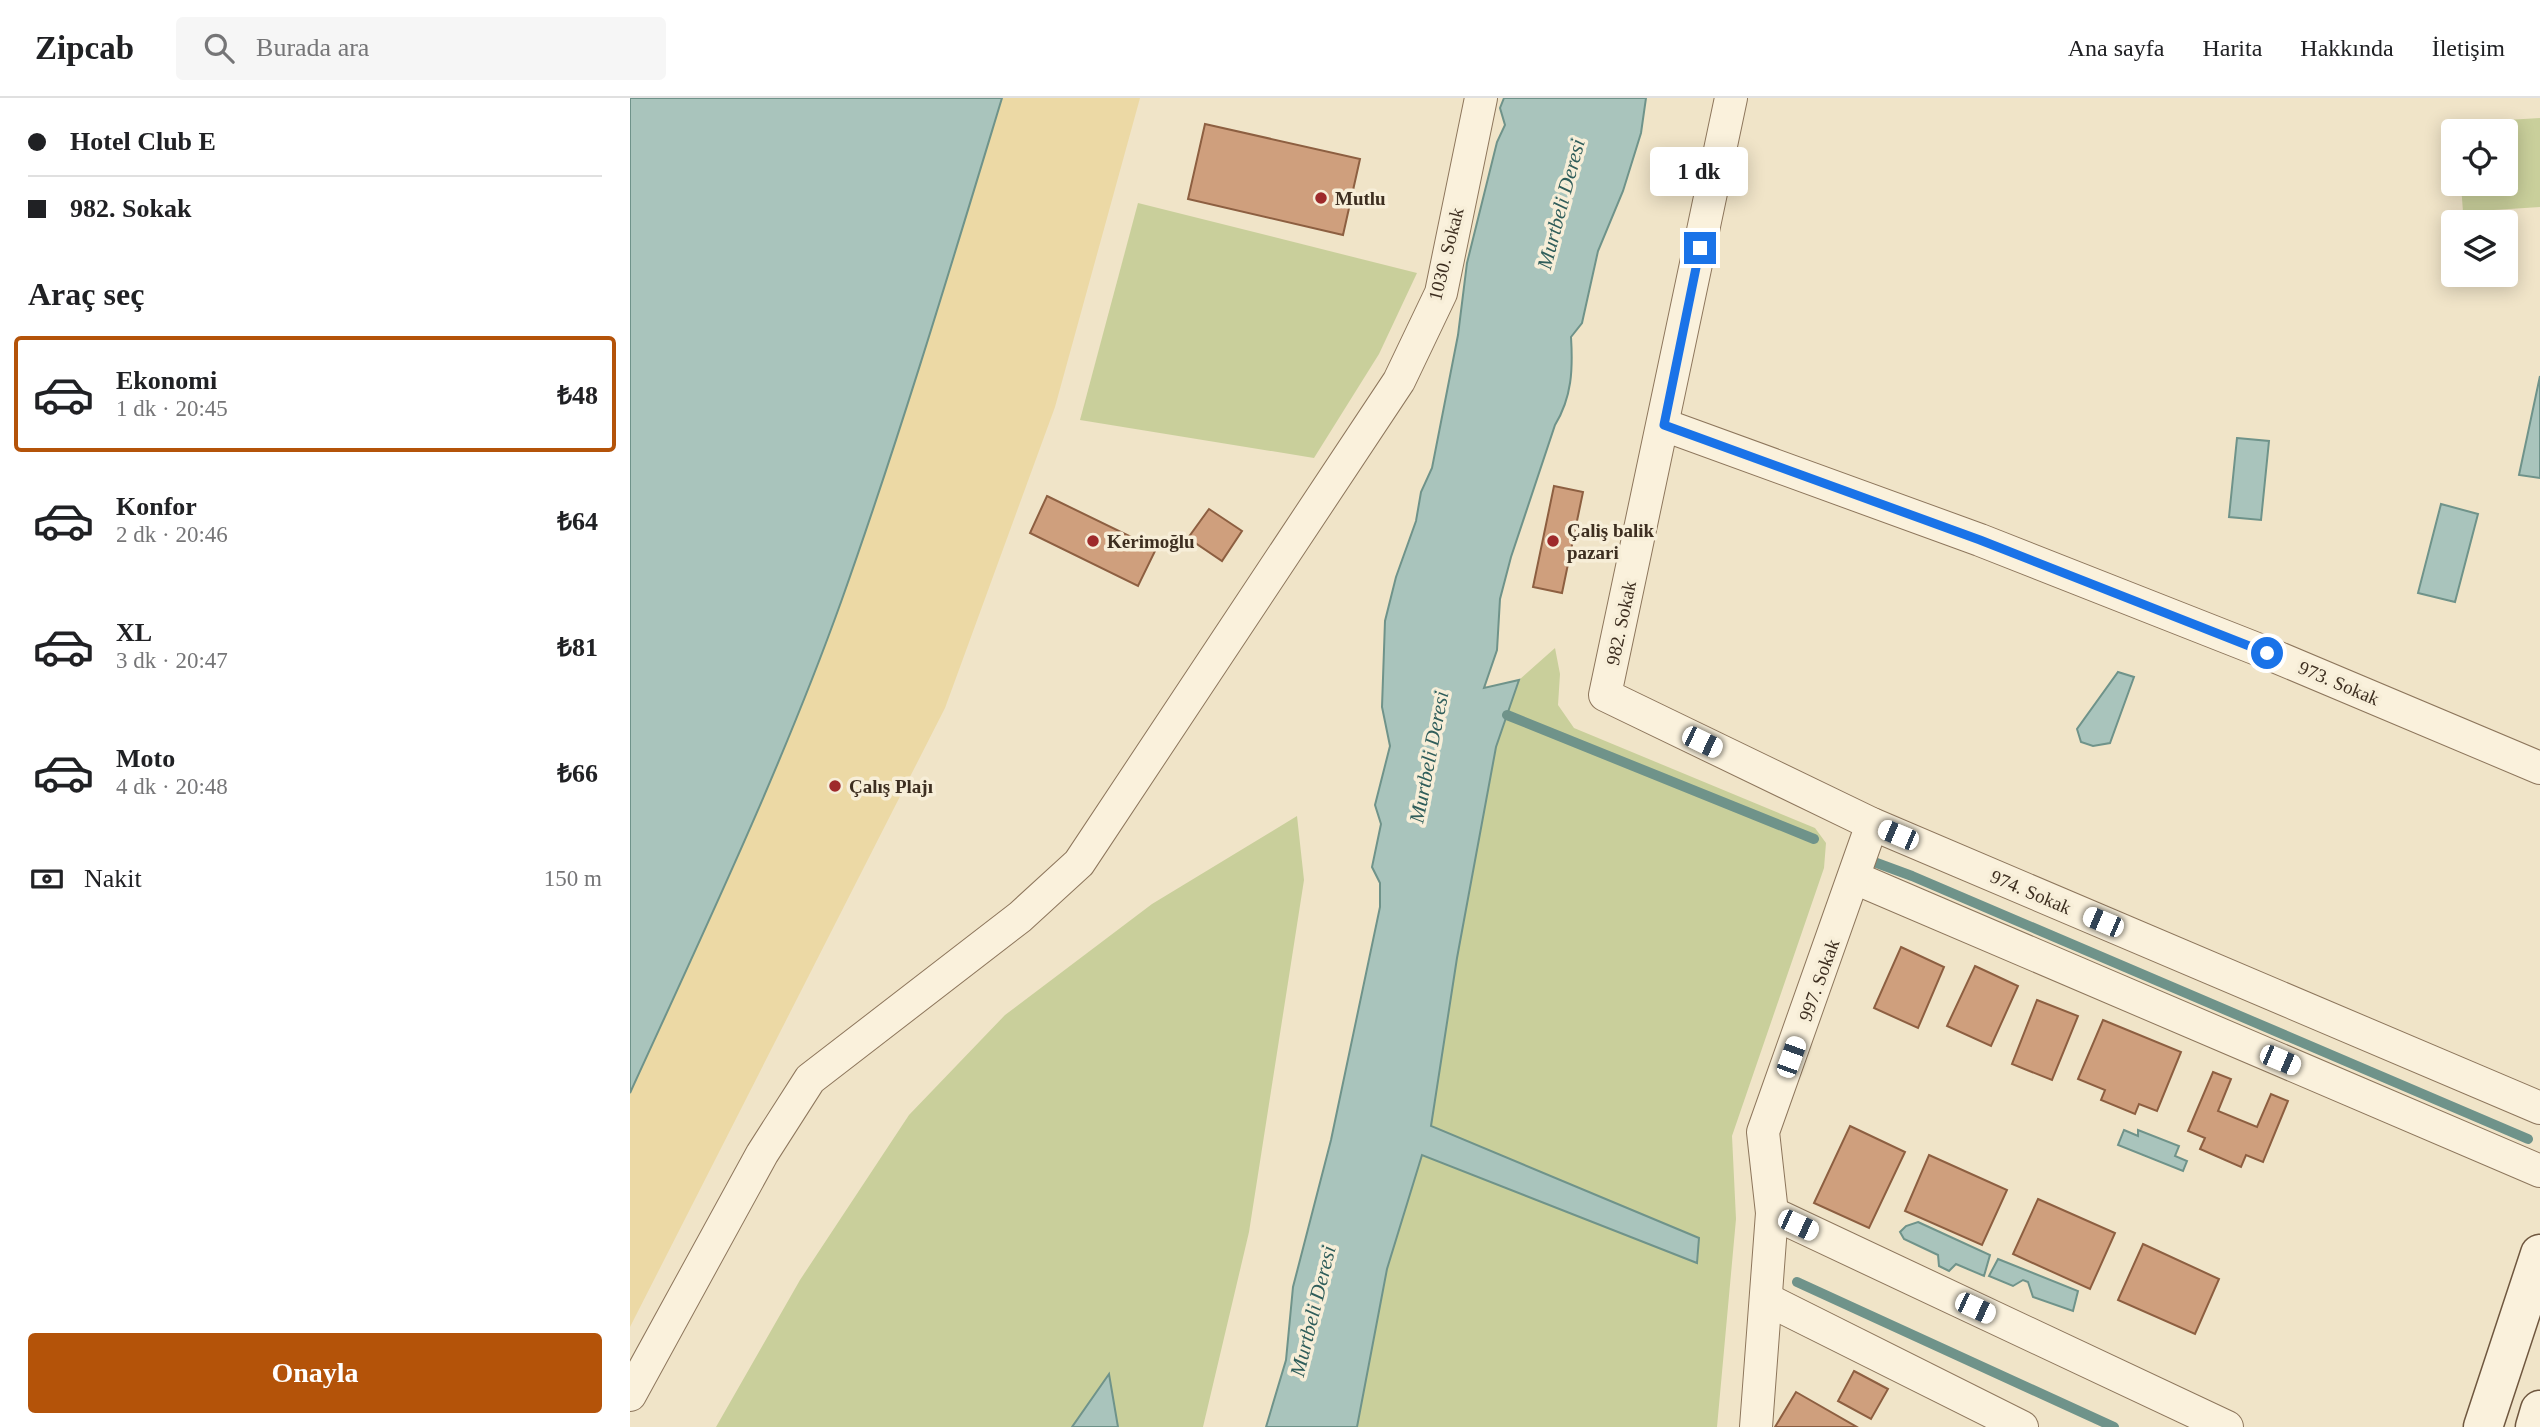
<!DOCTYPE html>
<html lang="tr">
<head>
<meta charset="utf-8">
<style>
  body { margin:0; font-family:"Times New Roman",serif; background:#f6f6f6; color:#202124; height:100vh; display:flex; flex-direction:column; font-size:26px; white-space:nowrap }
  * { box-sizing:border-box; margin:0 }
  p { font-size:23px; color:#757577 }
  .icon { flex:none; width:38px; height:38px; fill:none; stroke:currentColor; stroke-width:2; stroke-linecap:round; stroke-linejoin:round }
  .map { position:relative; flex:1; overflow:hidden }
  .drawer { display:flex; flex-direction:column; background:#fff; width:630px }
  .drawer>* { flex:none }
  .guide { display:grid; align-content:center; height:154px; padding:0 28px; background:#fff }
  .tools { position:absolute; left:1811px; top:21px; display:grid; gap:14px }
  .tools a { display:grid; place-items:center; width:77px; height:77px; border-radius:7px; background:#fff; box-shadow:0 4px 18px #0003; font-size:35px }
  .end { position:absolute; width:32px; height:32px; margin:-16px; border:9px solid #1a73e8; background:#fff; box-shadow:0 0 0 4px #fff }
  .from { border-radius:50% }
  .bubble { position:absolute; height:49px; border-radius:7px; background:#fff; box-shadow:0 4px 18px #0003; font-size:23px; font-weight:800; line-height:49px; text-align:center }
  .car { position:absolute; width:21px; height:42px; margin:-21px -10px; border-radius:9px; box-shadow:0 0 5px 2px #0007; background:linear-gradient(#fff 24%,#345 0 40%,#fff 0 76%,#345 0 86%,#fff 0) }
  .guide b { display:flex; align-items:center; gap:24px; height:66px; font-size:26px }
  .guide b+b { border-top:2px solid #e0e0e0 }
  .guide i { width:18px; height:18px; background:#202124 }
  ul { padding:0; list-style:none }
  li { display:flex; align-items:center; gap:21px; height:116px; margin:0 14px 10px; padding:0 14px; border:4px solid transparent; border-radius:7px }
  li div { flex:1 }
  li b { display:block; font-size:26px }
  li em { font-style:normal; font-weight:800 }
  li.active { border-color:#b45309 }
  li>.icon { width:63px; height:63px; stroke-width:1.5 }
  h2 { padding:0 28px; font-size:32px; line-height:84px }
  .pay { display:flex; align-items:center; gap:18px; height:77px; padding:0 28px; font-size:26px }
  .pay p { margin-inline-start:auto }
  .primary-button { display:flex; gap:14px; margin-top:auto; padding:14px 28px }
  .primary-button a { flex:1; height:80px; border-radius:7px; background:#b45309; color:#fff; font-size:28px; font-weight:800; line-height:80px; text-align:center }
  header { display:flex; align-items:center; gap:42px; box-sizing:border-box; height:98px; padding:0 35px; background:#fff; border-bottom:2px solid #e0e0e0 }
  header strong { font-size:33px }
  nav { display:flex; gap:38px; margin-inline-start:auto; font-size:24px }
  .search { width:490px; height:63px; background:#f6f6f6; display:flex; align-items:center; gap:18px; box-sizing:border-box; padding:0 24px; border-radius:7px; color:#757577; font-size:26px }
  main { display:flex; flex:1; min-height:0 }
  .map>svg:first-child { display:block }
</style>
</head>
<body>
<header>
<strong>Zipcab</strong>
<div class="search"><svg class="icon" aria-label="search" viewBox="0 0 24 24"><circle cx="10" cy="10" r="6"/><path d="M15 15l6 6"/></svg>Burada ara</div>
<nav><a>Ana sayfa</a><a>Harita</a><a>Hakkında</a><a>İletişim</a></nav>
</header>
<main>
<section class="drawer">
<div class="guide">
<b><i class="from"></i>Hotel Club E</b>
<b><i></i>982. Sokak</b>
</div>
<h2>Araç seç</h2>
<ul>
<li class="active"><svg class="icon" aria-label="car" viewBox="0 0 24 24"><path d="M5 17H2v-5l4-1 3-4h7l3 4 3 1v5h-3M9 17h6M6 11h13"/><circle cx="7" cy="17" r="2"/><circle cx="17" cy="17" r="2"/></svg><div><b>Ekonomi</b><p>1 dk · 20:45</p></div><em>₺48</em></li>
<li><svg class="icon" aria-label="car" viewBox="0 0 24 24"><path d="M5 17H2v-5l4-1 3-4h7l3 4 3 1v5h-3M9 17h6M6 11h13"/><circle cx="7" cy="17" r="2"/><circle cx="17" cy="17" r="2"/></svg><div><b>Konfor</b><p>2 dk · 20:46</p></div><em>₺64</em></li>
<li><svg class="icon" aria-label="car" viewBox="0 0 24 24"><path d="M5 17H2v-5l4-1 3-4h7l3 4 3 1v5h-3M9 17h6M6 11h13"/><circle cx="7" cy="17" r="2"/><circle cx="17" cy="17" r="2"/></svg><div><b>XL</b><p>3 dk · 20:47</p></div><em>₺81</em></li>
<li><svg class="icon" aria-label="car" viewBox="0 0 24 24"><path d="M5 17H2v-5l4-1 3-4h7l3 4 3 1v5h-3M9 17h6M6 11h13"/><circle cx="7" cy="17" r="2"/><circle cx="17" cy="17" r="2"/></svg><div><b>Moto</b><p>4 dk · 20:48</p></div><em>₺66</em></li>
</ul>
<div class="pay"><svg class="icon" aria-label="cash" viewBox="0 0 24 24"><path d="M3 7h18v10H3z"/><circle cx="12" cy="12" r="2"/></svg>Nakit<p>150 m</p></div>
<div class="primary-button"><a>Onayla</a></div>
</section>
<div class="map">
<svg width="1910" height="1329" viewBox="0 0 1910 1329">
  <rect width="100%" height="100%" fill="#f0e4c8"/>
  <g fill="#c9cf9b">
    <polygon points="1910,20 1910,109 1833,114 1831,86 1876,86 1876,33 1828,33 1827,25"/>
    <polygon points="508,105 787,175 749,256 684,360 450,322"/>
    <polygon points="925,550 930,576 928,607 944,630 1185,730 1196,745 1194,770 1102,1038 1106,1121 1087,1329 727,1329 757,1171 792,1056 1067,1165 1069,1140 801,1028 827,860 866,649 889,582"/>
    <polygon points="667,718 674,782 619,1134 573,1329 488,1329 479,1277 442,1329 86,1329 170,1182 279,1017 375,917 522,806"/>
  </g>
  <polygon fill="#ecd9a5" points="372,0 510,0 425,309 315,610 0,1229 0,995 105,766 210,505 322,166"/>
  <g fill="#a9c4bc" stroke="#6f938a" stroke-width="2">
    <path d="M0 0H372C321 168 270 338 211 504 151 671 74 833 0 995Z"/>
    <path d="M874 0H1016L1011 35 993 93 968 153 952 225 941 239C943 271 942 299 925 327L881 459 870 501 867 552 854 590 889 582 866 649 827 860 801 1028 1069 1140 1067 1165 792 1057 757 1171 727 1329H636L656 1262 663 1189 701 1042 750 809V785L742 769 751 726 745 707 760 648 752 609 755 523 766 479 786 423 791 394 802 370 828 237 837 165 867 44 875 27 870 10Z"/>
    <polygon points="1910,278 1910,380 1889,377"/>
    <polygon points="1607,340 1639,343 1631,422 1599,419"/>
    <polygon points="1811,406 1848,416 1825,504 1788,495"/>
    <polygon points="1488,574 1504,579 1480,645 1463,648 1451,644 1447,631"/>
    <polygon points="1494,1032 1508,1038 1508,1032 1549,1048 1545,1058 1557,1063 1553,1073 1488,1047"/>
    <polygon points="1288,1124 1360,1157 1354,1178 1326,1166 1319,1173 1309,1168 1308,1157 1274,1141 1270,1134 1276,1128"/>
    <polygon points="1368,1161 1448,1193 1443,1213 1403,1199 1398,1184 1393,1182 1383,1188 1359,1178"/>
    <polygon points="479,1276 488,1329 442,1329"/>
  </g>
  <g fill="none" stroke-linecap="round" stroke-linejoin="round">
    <g stroke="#6f938a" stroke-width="10">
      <polyline points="877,617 1184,741"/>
      <polyline points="1244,764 1282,778 1898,1041"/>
      <polyline points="1167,1184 1484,1329"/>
    </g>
  </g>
  <g fill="#cf9f7d" stroke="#8d5f41" stroke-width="2">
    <polygon points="575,26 730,61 713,137 558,101"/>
    <polygon points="924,388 953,394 932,495 903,489"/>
    <polygon points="417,398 526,451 508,488 400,435"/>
    <polygon points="579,411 612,433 592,463 558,440"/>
    <polygon points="1271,849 1314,869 1288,930 1244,910"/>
    <polygon points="1345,868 1388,888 1361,948 1317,928"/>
    <polygon points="1407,902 1448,918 1422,982 1382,966"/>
    <polygon points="1473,922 1551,954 1527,1013 1509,1006 1505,1016 1471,1002 1475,992 1448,981"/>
    <polygon points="1583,974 1601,981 1588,1013 1627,1029 1641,996 1658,1003 1633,1064 1616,1057 1611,1069 1570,1051 1575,1040 1558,1033"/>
    <polygon points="1220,1028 1275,1054 1239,1130 1184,1105"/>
    <polygon points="1299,1057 1377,1092 1352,1147 1275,1113"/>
    <polygon points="1408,1101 1485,1135 1460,1191 1383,1156"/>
    <polygon points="1513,1146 1589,1181 1565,1236 1488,1202"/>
    <polygon points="1224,1273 1258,1291 1241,1321 1208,1303"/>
    <polygon points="1166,1294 1227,1329 1145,1329"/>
  </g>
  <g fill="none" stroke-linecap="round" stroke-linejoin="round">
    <g stroke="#8d765c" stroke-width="34">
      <g id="minor">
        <polyline points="1101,0 975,597 1242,726 1910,1010"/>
        <polyline points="1034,327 1350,442 1637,555 1910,670"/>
        <polyline points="1225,780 1910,1073"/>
        <polyline points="1142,1115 1597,1329"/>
        <polyline points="1136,1201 1392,1329"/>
        <polyline points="0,1297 132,1056 180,981 390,819 449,765 769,283 811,195 851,0"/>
        <polyline points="1126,1329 1142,1115 1133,1034 1242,726"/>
      </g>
    </g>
    <g stroke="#6f573f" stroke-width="41">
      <g id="secondary">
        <polyline points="1853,1329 1910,1156"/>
        <polyline points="1905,1329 1910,1312"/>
      </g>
    </g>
    <use href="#minor" stroke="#faf1dc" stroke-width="32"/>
    <use href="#secondary" stroke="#faf1dc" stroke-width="38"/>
  </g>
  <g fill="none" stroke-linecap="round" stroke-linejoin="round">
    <polyline stroke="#1a73e8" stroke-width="9" points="1070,150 1034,327 1350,442 1637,555"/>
  </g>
  <g fill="#9e2a2b" stroke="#f7eed8" stroke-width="2.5">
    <circle cx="691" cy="100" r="7"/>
    <circle cx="463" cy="443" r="7"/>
    <circle cx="923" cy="443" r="7"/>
    <circle cx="205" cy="688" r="7"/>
  </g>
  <g text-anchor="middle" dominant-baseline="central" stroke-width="7" stroke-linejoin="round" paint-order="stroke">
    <g font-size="19" font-weight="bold" fill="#3d2e20" stroke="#f7eed8" text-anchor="start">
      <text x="705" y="100">Mutlu</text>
      <text x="937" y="432">Çaliş balik<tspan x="937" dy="22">pazari</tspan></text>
      <text x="477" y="443">Kerimoğlu</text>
      <text x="219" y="688">Çalış Plajı</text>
    </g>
    <g font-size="19" fill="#3d2e20" stroke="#f7eed8">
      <text transform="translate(816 156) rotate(-76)">1030. Sokak</text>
      <text transform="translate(991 525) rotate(-78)">982. Sokak</text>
      <text transform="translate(1709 585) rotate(23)">973. Sokak</text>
      <text transform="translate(1401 794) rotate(23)">974. Sokak</text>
      <text transform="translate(1189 882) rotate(-70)">997. Sokak</text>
    </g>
    <g font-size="21" font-style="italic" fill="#2f5d5a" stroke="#f7eed8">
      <text transform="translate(931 106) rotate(-75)">Murtbeli Deresi</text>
      <text transform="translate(799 659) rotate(-79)">Murtbeli Deresi</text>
      <text transform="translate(683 1213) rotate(-76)">Murtbeli Deresi</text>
    </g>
  </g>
</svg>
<div class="tools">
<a><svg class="icon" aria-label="locate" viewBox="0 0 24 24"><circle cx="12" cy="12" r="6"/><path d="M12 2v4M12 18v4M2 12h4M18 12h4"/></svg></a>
<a><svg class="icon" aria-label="layers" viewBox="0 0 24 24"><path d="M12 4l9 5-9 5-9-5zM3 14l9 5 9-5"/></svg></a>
</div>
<i class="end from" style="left:1637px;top:555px"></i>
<i class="end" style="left:1070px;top:150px"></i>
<div class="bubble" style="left:1020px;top:49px;width:98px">1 dk</div>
<i class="car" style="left:1072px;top:644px;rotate:116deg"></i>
<i class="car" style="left:1268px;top:737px;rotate:293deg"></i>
<i class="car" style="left:1473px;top:824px;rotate:293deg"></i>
<i class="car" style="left:1161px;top:959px;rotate:20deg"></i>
<i class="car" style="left:1650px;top:962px;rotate:113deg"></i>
<i class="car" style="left:1168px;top:1127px;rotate:115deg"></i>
<i class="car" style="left:1345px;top:1210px;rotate:115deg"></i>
</div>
</main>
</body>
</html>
